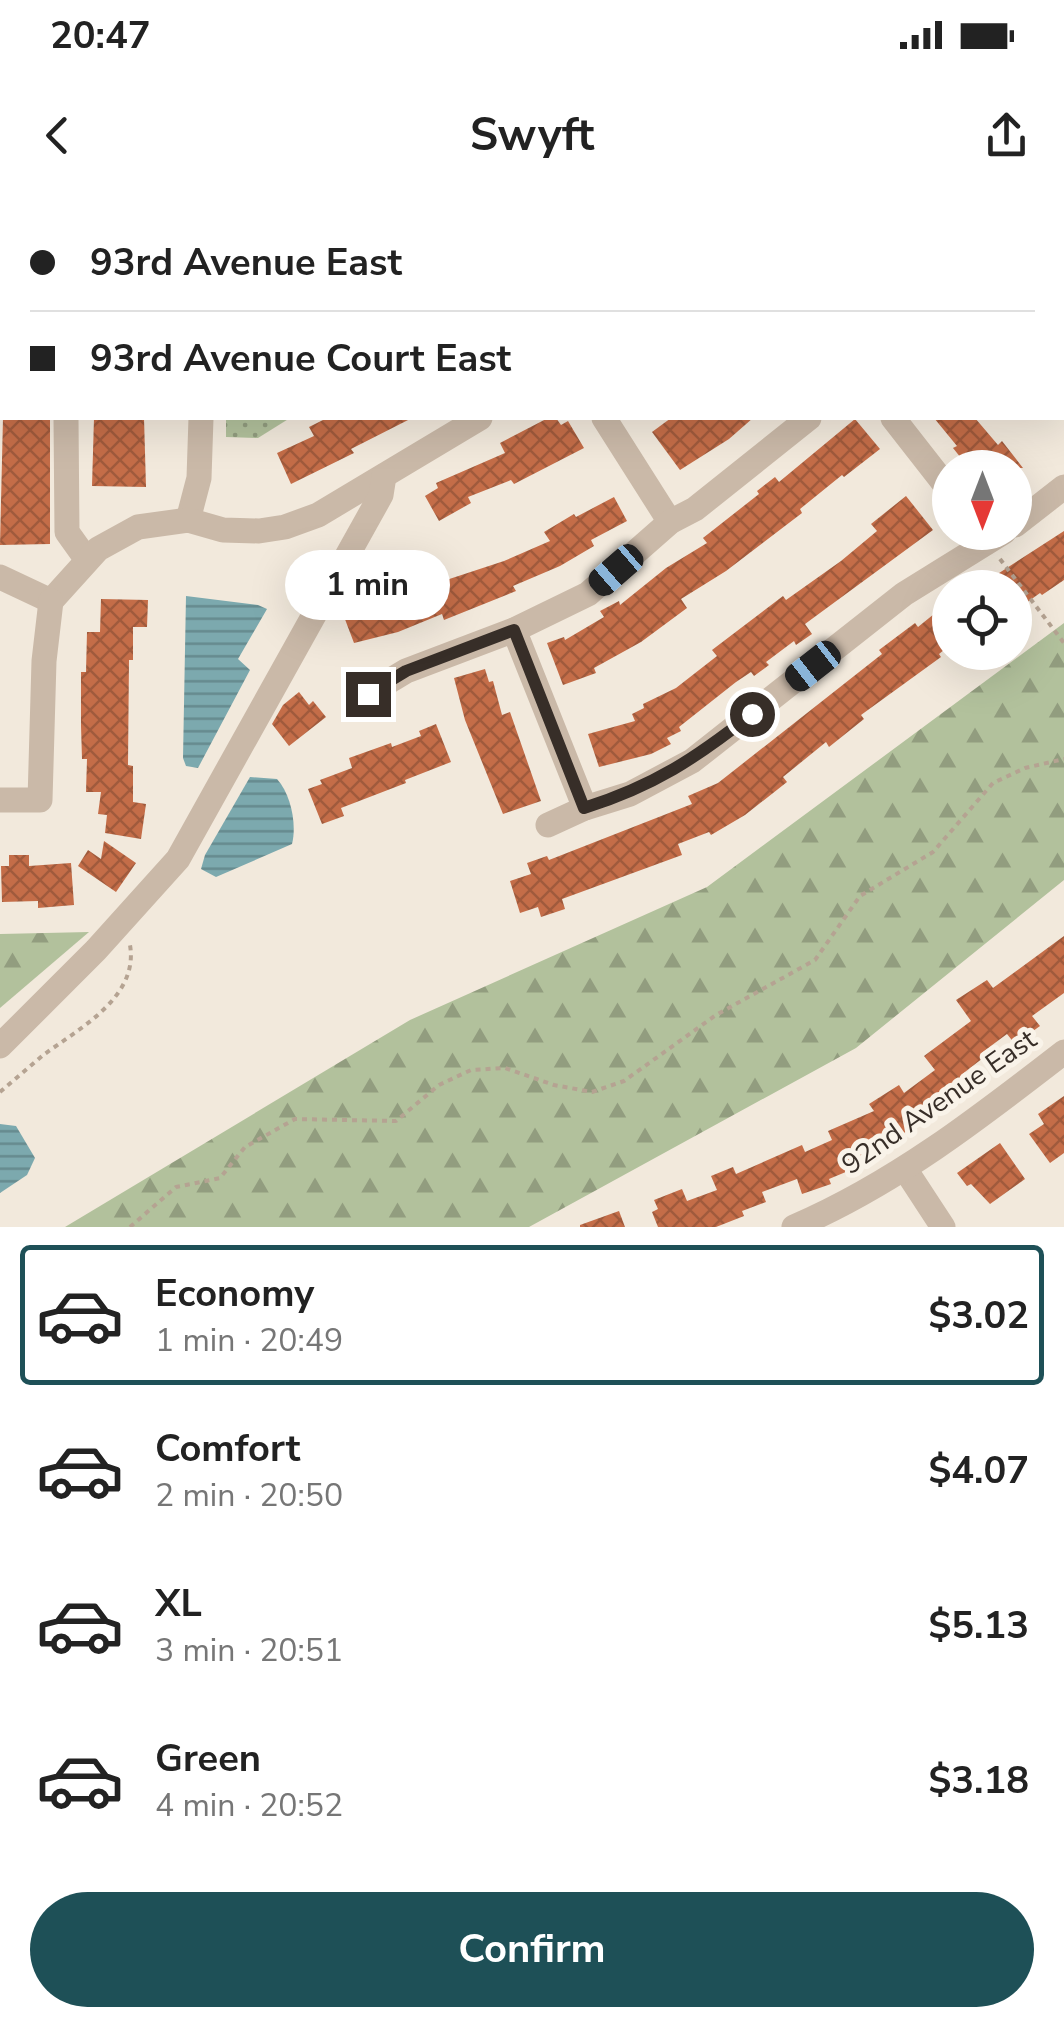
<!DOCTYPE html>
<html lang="en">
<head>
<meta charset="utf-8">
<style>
  body { margin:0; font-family:"Nunito Sans",sans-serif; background:#f2f2f2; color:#222; height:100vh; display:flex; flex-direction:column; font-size:38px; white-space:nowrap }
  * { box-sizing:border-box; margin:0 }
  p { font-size:32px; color:#767676 }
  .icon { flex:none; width:55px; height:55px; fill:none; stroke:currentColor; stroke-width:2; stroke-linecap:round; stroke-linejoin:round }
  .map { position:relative; height:1027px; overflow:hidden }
  .details { display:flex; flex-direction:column; background:#fff; flex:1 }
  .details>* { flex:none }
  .guide { position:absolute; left:0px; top:0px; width:1065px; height:220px; box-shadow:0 10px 40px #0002; display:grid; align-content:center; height:220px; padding:0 30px; background:#fff }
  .needle { width:65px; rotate:180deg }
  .controls { position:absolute; left:932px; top:250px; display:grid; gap:20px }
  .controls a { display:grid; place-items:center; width:100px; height:100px; border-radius:50%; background:#fff; box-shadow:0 10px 40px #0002; font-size:50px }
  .end { position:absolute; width:45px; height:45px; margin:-22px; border:12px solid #372e28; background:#fff; box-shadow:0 0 0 5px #fff }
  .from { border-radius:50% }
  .bubble { position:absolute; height:70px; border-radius:35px; background:#fff; box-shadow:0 10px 40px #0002; font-size:32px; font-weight:700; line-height:70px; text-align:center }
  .car { position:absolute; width:30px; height:60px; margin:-30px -15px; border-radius:12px; box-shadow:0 0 8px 2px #0007; background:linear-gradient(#222 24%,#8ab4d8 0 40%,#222 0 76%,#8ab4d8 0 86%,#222 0) }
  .guide b { display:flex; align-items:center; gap:35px; height:95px; font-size:38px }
  .guide b+b { border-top:2px solid #e0e0e0 }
  .guide i { width:25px; height:25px; background:#222 }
  ul { padding:18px 0 0; list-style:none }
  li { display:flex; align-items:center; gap:30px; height:140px; margin:0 20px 15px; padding:0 10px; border:5px solid transparent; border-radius:10px }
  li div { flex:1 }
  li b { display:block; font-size:38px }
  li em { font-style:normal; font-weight:700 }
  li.current { border-color:#1e5057 }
  li>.icon { width:90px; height:90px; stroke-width:1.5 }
  .primary-button { display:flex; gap:20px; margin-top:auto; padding:20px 30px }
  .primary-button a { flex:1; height:115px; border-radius:60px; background:#1e5057; color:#fff; font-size:40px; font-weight:700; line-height:115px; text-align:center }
  .status { display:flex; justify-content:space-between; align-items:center; height:70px; padding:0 50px; background:#fff; direction:ltr }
  .status svg { height:28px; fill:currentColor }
  header { display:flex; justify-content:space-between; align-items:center; height:130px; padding:0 30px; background:#fff; font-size:45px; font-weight:700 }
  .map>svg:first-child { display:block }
</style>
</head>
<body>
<div class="status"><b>20:47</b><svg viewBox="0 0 49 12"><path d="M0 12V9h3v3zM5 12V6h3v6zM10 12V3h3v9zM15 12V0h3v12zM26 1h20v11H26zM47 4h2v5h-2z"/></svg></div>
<header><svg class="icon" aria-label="back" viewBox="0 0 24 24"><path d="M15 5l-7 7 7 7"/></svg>Swyft<svg class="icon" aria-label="share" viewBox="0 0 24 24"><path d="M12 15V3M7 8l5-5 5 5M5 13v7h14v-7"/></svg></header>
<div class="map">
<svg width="1064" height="1027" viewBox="0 0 1064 1027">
  <defs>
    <pattern id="grass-dots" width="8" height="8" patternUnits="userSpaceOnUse" patternTransform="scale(2.5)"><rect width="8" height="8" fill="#b2c19c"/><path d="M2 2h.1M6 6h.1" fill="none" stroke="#929d7f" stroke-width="1.8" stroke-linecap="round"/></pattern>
    <pattern id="forest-firs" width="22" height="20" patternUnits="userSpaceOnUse" patternTransform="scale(2.5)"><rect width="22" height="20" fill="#b2c19c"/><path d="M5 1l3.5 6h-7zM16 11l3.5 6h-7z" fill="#929d7f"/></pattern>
    <pattern id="water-rules" width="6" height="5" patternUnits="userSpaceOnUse" patternTransform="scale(2.5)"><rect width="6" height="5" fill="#7ca9ae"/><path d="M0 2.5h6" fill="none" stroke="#668a8e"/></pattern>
    <pattern id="building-cross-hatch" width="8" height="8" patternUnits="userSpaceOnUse" patternTransform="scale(2.5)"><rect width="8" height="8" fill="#c46d48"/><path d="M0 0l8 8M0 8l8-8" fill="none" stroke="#a05a3c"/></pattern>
  </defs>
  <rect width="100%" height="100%" fill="#f2e9dc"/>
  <polygon fill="url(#grass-dots)" points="226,218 290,218 258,238 226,237"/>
  <g fill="url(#forest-firs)">
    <polygon points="1064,423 1064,680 856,848 529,1027 65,1027 410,820 707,687"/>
    <polygon points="89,732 0,808 0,734"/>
  </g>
  <g fill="url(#water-rules)">
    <polygon points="186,396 258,405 267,409 238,459 250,470 198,568 186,566 183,558"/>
    <path d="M250 577 277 579C291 594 297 625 292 644L216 677 201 669 205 655Z"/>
    <polygon points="0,924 16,926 35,958 27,975 0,993"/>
  </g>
  <g fill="url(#building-cross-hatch)">
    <polygon points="3,218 50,218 50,344 0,345"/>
    <polygon points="94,218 144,218 146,287 92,286"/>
    <polygon points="327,218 412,218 351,249 354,253 291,284 277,253 314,236 309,227"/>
    <polygon points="548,218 556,218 561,225 568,221 584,248 514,284 511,280 468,297 471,303 439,321 425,296 438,288 436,283 505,253 500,243"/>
    <polygon points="671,218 753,218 729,239 680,270 652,232"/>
    <polygon points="934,218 975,218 998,245 1002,241 1023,268 969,268 953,248 957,246"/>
    <polygon points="855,219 880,249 844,277 842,275 800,309 802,313 726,371 681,399 687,408 641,442 594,468 596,473 563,485 547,443 564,437 565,440 604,417 600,411 619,401 620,405 666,368 707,343 703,338 759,294 757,291 775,277 779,282"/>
    <polygon points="906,296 933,330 805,424 812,434 796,445 794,441 766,462 769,465 754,476 751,472 736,482 679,527 681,531 667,538 671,544 651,554 599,567 588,534 635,521 632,514 644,508 643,504 676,488 717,456 712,450 783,396 786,400 841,361 877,331 871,324"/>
    <polygon points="614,297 627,321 591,340 594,346 560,366 513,386 516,391 444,420 442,414 398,432 354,443 343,414 504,361 550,341 544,332 574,314 576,317"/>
    <polygon points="1064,331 1064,380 1042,395 1040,393 1015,411 1015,388 976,388"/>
    <polygon points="101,399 148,400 147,427 133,427 133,460 129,460 128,565 133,566 133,602 146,604 141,639 105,633 107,615 98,614 101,592 86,592 87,559 82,559 81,526 81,472 86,472 87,432 100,432"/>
    <polygon points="950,401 950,445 939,454 941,457 861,515 864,519 829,547 826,542 783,577 787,582 745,615 711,635 709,632 678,644 682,655 562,699 565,709 541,717 538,707 520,713 510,681 531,674 527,663 547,656 549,660 692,604 688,596 718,583 882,454 879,450 915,423 918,427"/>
    <polygon points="485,469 489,482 493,481 502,515 510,512 541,601 503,614 465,520 454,478"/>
    <polygon points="299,492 309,505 313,501 326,517 289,546 272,524 283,505"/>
    <polygon points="436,524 451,562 405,580 406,583 341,608 344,616 322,624 308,589 322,584 320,580 352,568 349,558 391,543 392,547 421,536 419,531"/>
    <polygon points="104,641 136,663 116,692 78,666 88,650 101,659"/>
    <polygon points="9,655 29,655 29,666 71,663 74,705 38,708 38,701 2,702 1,666 9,666"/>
    <polygon points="1064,736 1064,793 1032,816 1040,826 1015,844 1007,834 980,854 983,858 961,875 968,884 937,912 882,947 883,950 858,960 860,966 829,979 831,984 802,994 797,979 762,992 766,1002 742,1011 744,1016 716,1027 658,1027 652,1012 658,1009 654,1000 682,989 687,1001 717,990 711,976 733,967 736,974 802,945 805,952 832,940 828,931 874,911 869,904 899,885 904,893 935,870 924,856 971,821 956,800 987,780 993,788"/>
    <polygon points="1064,896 1064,953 1050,963 1029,934 1044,924 1038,914"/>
    <polygon points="1000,943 1025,979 990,1004 971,984 967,986 957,973"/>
    <polygon points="619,1011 625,1027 580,1027 580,1025"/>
  </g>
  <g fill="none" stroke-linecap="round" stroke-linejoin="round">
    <g stroke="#b5a392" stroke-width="4" stroke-dasharray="5 5" stroke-linecap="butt">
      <polyline points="1000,359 1064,443"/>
      <path d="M0 892C14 880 28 868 42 856 78 829 139 798 130 745"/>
      <polyline points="130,1027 176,987 220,978 245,947 295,919 396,921 439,885 471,870 505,868 554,885 592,892 624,881 716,815 815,760 860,696 933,652 993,583 1025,568 1064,559"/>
    </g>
    <g stroke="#cab9a8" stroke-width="25">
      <polyline points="186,0 186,2"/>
      <polyline points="299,0 299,2"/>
      <polyline points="405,0 406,2"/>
      <polyline points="595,0 595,2"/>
      <polyline points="69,2 69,0"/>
      <polyline points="972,2 977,0"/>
      <polyline points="66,218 67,332 87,360"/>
      <polyline points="604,218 670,322"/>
      <polyline points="893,218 950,291"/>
      <polyline points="188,320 199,278 201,218"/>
      <polyline points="1015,325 1064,287"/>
      <polyline points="0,377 51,401"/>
      <polyline points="51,401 98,349 138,327 188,320 223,330 259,331 285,327 318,315 480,218"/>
      <polyline points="514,430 585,608"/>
      <polyline points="368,494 406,471 514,430 588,394 670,322 695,309 809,218"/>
      <polyline points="0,600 40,600 44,461 51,401"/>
      <polyline points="548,625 585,608 630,594 692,561 904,394 1004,332"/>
      <polyline points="0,846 96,750 178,659 381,295 384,276"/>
      <polyline points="905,969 943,1027"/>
      <path d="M794 1027C894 984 979 918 1064 852"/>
    </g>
  </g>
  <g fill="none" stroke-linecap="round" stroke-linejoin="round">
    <path stroke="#372e28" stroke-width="12" d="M368 494 406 471 514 430 584 608C654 586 696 558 752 514"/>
  </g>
  <g text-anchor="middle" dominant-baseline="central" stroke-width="10" stroke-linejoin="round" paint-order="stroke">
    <g font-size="28" fill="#372e28" stroke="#f9f3e9">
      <text transform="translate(939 902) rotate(-35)">92nd Avenue East</text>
    </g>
  </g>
</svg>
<div class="controls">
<a><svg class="needle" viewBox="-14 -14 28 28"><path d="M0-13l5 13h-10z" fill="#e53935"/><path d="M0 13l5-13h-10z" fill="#767676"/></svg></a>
<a><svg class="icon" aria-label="locate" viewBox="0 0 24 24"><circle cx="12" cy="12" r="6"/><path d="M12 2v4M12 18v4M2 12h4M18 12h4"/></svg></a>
</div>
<i class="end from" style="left:752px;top:514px"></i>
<i class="end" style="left:368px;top:494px"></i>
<div class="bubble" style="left:285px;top:350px;width:165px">1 min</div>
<i class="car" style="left:616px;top:370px;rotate:229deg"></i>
<i class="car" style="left:813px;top:466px;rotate:232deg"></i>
<div class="guide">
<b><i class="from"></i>93rd Avenue East</b>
<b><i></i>93rd Avenue Court East</b>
</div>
</div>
<section class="details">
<ul>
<li class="current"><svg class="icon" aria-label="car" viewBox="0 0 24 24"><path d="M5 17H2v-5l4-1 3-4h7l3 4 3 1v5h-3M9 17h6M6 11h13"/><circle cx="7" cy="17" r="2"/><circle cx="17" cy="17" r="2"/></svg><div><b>Economy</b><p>1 min · 20:49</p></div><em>$3.02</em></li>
<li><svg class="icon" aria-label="car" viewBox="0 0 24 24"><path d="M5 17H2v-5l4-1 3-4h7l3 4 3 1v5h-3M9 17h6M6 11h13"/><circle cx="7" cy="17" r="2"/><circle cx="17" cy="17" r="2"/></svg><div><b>Comfort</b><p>2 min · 20:50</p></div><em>$4.07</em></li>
<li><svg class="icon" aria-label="car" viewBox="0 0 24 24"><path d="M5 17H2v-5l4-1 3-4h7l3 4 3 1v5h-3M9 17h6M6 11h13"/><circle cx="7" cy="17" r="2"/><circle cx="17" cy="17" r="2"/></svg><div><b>XL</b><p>3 min · 20:51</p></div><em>$5.13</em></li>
<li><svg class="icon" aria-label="car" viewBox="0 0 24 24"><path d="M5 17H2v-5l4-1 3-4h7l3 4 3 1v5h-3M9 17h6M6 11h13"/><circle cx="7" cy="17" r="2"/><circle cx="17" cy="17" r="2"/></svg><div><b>Green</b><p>4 min · 20:52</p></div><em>$3.18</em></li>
</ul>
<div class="primary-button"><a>Confirm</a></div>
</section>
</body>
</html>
